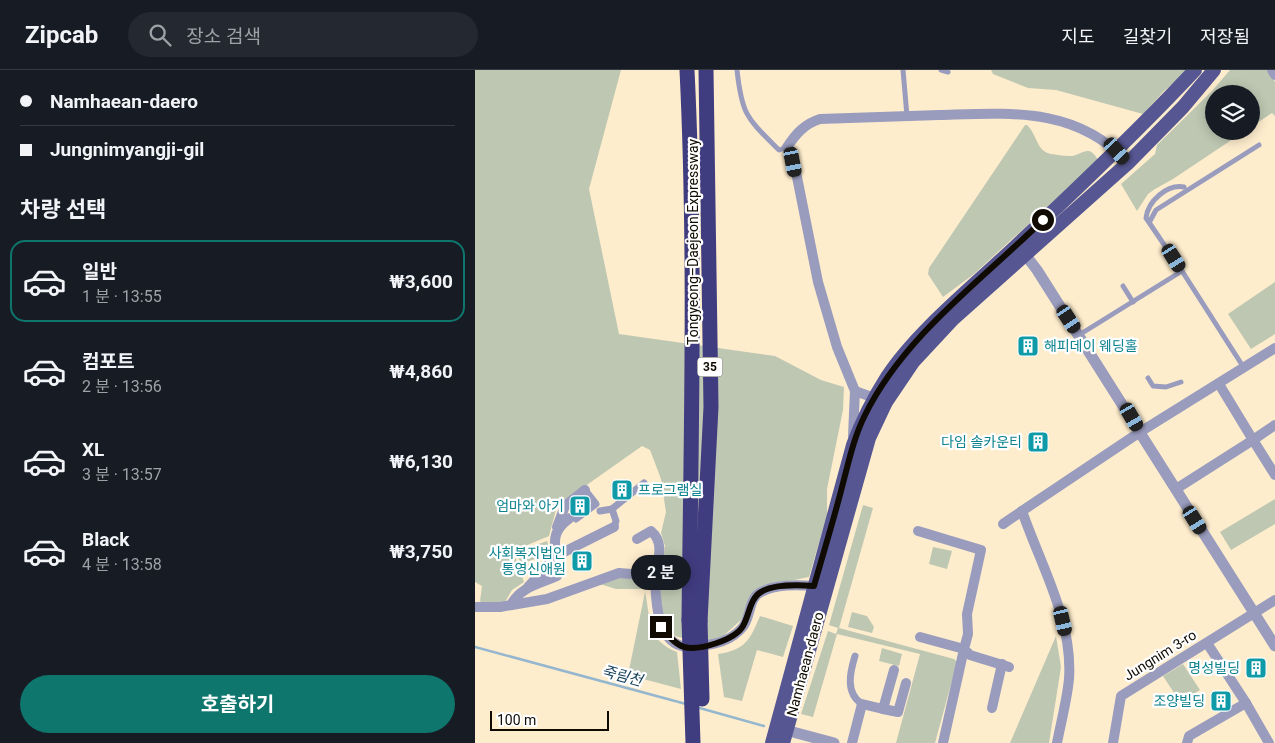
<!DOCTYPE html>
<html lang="ko">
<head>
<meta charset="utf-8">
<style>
  body { margin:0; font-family:Roboto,"Noto Sans KR",sans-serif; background:#242831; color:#f1f3f6; height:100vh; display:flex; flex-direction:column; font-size:19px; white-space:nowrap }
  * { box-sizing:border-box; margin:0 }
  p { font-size:16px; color:#9ea1a6 }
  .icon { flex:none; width:28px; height:28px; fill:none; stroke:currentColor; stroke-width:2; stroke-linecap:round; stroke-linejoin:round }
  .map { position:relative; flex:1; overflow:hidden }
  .sheet { display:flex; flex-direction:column; background:#171b24; width:475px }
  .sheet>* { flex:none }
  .banner { display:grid; align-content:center; height:110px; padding:0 20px; background:#171b24 }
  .buttons { position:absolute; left:730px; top:15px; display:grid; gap:10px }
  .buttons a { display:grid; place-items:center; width:55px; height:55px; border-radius:50%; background:#171b24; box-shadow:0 2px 12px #0003; font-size:25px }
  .scale { position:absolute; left:15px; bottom:12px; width:119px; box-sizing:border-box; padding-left:5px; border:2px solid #100b02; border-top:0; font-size:14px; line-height:18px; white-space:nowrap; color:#100b02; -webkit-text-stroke:4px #fff; paint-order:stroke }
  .end { position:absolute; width:22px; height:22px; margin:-11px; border:6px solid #100b02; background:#fff; box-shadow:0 0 0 2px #fff }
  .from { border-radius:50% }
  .bubble { position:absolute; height:35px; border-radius:18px; background:#171b24; box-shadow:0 2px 12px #0003; font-size:16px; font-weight:700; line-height:35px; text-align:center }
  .car { position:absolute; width:15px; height:30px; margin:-15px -8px; border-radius:6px; box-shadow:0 0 4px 1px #0007; background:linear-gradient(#222 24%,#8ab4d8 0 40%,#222 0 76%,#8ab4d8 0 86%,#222 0) }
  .banner b { display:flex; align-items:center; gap:18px; height:48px; font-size:19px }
  .banner b+b { border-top:1px solid #363941 }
  .banner i { width:12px; height:12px; background:#f1f3f6 }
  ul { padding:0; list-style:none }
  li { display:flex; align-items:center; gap:15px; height:82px; margin:0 10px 8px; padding:0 10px; border:2px solid transparent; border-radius:15px }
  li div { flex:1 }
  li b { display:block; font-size:19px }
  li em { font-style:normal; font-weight:700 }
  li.on { border-color:#0f766e }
  li>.icon { width:45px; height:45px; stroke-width:1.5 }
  h2 { padding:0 20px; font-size:22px; line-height:60px }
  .cta { display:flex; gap:10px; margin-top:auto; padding:10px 20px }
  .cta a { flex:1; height:58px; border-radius:30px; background:#0f766e; color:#fff; font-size:20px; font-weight:700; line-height:58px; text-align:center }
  header { display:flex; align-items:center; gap:30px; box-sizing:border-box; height:70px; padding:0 25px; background:#171b24; border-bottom:1px solid #363941 }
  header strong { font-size:24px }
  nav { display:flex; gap:28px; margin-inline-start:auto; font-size:18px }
  .search { width:350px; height:45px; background:#242831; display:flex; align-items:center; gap:12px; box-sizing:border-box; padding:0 18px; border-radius:28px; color:#9ea1a6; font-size:19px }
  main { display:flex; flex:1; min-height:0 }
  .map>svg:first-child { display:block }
</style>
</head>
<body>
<header>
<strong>Zipcab</strong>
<div class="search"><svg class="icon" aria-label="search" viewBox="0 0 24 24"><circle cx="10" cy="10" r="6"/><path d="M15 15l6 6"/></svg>장소 검색</div>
<nav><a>지도</a><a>길찾기</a><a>저장됨</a></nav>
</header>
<main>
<section class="sheet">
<div class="banner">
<b><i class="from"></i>Namhaean-daero</b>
<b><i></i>Jungnimyangji-gil</b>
</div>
<h2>차량 선택</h2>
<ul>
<li class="on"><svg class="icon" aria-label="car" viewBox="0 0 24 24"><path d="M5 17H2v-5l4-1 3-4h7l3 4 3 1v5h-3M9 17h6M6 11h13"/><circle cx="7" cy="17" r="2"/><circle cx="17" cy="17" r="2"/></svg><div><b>일반</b><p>1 분 · 13:55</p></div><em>₩3,600</em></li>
<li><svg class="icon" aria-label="car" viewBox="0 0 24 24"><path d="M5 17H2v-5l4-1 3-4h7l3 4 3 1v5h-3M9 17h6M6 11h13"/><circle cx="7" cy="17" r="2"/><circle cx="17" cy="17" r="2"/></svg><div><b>컴포트</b><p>2 분 · 13:56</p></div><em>₩4,860</em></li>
<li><svg class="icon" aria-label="car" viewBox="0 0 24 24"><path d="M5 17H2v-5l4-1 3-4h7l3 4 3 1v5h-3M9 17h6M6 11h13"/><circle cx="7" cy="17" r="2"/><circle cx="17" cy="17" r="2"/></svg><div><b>XL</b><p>3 분 · 13:57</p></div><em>₩6,130</em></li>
<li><svg class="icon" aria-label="car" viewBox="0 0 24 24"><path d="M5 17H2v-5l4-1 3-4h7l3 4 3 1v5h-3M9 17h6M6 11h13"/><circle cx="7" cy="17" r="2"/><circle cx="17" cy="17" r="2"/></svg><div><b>Black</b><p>4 분 · 13:58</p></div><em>₩3,750</em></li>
</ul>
<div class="cta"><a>호출하기</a></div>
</section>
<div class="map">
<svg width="800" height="673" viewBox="0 0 800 673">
  <rect width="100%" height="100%" fill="#feedcd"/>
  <g fill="#bec7b2">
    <polygon points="0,0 146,0 114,119 144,264 300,286 346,310 369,317 368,340 352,419 352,445 334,507 299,514 277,525 266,550 246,568 237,571 218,571 200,566 188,553 185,531 190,476 186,463 191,442 186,409 175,380 167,376 82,436 74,466 38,481 49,512 37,520 30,532 8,534 5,531 7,516 0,512"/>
    <polygon points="516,0 716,0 689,21 668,44 581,20 553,18 518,4"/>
    <polygon points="755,0 793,0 800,12 800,46 797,43 776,57 776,24 739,24 739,61 770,61 698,109 680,119 673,124 662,141 646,114 680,84 682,75 737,21"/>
    <path d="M550 55H552C562 64 561 81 576 84 582 85 591 86 596 86 607 85 614 73 623 90L499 204 468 227 453 204 454 198Z"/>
    <polygon points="800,212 800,264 776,279 753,244"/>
    <polygon points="800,429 800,454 756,480 745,462"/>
    <polygon points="388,435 398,438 364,558 479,589 482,592 460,673 421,673 445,584 362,564 338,647 326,644 353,561 361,564 363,558 354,555"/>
    <polygon points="72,471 76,483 46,494 41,482"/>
    <polygon points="458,477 477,481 472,499 454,494"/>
    <polygon points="143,507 167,510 170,519 141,519 125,514"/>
    <path d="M170 522C176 549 171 570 202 582L206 619 153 605Z"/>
    <polygon points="377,542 392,546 399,557 397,563 373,557"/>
    <path d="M285 546 318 556 308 587 282 580 267 631 249 627 243 584C270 580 275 570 285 546Z"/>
    <polygon points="581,566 586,597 574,673 535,673"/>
    <polygon points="407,578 427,584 424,596 404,591"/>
    <polygon points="708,594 725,620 705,632 688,606"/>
  </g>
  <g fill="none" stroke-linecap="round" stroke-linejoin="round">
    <g stroke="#94b6ce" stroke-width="2.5">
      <polyline points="0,577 211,634"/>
      <polyline points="221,637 289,656"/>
    </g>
    <g stroke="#9a9cbe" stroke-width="5">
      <path d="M262 0C267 46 272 48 304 80L312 77"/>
      <polyline points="428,0 432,46"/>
      <polyline points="466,0 473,2"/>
      <polyline points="675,151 681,140 784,75"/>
      <path d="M707 201 671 148C673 131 692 114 709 117"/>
      <polyline points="648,216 658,232"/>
      <polyline points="604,265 707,201 769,298"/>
      <polyline points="673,308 678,316 691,317 706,312"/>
    </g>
    <g stroke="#9a9cbe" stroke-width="7">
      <polyline points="125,441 137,439"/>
      <polyline points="101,449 121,434 110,420"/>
      <polyline points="139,457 141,451 137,439 169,413"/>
      <path d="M380 586C375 602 370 623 387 634"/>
    </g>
    <g stroke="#9a9cbe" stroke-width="10">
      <polyline points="797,0 800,5"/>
      <polyline points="380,321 405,330"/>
      <polyline points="800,355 778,370 800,405"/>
      <path d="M378 366 380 321 362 277 343 212 319 92 312 77C321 64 329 54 345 49 385 48 424 46 464 45 533 43 602 36 653 93"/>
      <polyline points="701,419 778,370 744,314"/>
      <polyline points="528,454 547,441"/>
      <polyline points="82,457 90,436 110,420"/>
      <polyline points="443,461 506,480 492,544 493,564 489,579 495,585 534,597"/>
      <path d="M162 469 176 461C190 473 183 490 180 506"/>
      <path d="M81 486C78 467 80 459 95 448"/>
      <polyline points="53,517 81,486 139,457"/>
      <path d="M36 535C45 517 64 514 82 506"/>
      <path d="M0 537H25L72 529 144 503 180 506C181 528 180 573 211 577 216 578 224 576 230 575 243 574 257 569 267 558 276 549 273 528 286 522 301 514 323 515 339 516"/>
      <polyline points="445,567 489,579 468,673"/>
      <polyline points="771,633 794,673"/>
      <polyline points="517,638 527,594"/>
      <polyline points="408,639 423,642 431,613"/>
      <polyline points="377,673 387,634 408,639 419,600"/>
      <path d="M582 673C586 652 592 630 594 609 598 550 566 496 547 441L665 362 800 278"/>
      <polyline points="638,673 646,626 800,530"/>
      <polyline points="712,673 714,666 771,633 732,573"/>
    </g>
    <g stroke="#9a9cbe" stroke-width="11">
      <polyline points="545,178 562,200 800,576"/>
      <polyline points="303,658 359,673"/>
    </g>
    <g stroke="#565692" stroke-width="14">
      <path d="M297 673 378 375C387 351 398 329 412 307 442 261 501 214 542 175 603 118 663 61 720 0"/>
      <polyline points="308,673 394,368 411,332 438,292 478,249 653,93 708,37 739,0"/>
    </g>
    <g stroke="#403c80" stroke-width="15">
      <path d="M212 0C221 183 216 367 214 550"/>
      <polyline points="225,551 236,337 231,0"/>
    </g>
    <g stroke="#403c80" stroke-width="15">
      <polyline points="214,550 218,673"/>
      <polyline points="225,551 227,629"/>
    </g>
  </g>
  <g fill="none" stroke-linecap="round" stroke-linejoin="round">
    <path stroke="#100b02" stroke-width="6" d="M186 557C192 564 199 574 209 577 224 581 260 570 268 556 274 546 275 528 286 522 298 514 325 515 339 516 348 484 358 452 366 421 373 395 378 369 390 345 429 266 506 211 568 150"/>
  </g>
  <defs>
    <g id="building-square" transform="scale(1.125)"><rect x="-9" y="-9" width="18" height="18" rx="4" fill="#0f9aa8" stroke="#fff"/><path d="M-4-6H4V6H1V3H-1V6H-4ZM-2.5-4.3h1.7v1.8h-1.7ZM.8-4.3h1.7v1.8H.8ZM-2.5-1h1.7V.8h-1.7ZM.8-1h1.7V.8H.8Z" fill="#fff"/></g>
  </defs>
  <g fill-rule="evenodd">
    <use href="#building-square" x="553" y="276"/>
    <use href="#building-square" x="563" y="372"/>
    <use href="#building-square" x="147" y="420"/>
    <use href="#building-square" x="105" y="436"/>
    <use href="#building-square" x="107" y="491"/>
    <use href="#building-square" x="781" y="598"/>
    <use href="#building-square" x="746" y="631"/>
  </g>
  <g text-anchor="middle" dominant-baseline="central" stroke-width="4.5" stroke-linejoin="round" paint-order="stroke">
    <rect fill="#fff" stroke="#58544e" stroke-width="1" x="222.5" y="287.5" width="25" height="19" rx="4"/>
    <g font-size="12" font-weight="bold" fill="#100b02">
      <text x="235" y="297">35</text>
    </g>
    <g font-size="14" fill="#100b02" stroke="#fff">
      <text transform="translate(218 172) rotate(-90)">Tongyeong–Daejeon Expressway</text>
      <text transform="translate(685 585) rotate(-32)">Jungnim 3-ro</text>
      <text transform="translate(330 594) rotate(-75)">Namhaean-daero</text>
    </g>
    <g font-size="14" fill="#0d838f" stroke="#fff" text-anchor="end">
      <text x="569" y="276" text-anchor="start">해피데이 웨딩홀</text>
      <text x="547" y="372">다임 솔카운티</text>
      <text x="163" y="420" text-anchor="start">프로그램실</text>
      <text x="89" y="436">엄마와 아기</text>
      <text x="91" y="483">사회복지법인<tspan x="91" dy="16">통영신애원</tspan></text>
      <text x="765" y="598">명성빌딩</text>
      <text x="730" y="631">조양빌딩</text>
    </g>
    <g font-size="15" font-style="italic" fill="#113d56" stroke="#fff">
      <text transform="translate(147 606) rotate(15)">죽림천</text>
    </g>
  </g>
</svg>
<div class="buttons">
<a><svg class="icon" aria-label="layers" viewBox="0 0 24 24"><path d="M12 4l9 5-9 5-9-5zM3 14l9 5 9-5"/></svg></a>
</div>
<div class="scale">100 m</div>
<i class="end from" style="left:568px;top:150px"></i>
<i class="end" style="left:186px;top:557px"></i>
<div class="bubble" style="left:156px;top:485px;width:60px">2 분</div>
<i class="car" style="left:642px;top:81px;rotate:138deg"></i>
<i class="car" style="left:318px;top:92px;rotate:169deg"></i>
<i class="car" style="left:699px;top:188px;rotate:148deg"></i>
<i class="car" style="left:594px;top:249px;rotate:147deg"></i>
<i class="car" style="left:657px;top:347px;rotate:150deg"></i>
<i class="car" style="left:720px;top:450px;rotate:148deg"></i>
<i class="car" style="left:588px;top:551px;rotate:167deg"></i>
</div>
</main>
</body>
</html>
